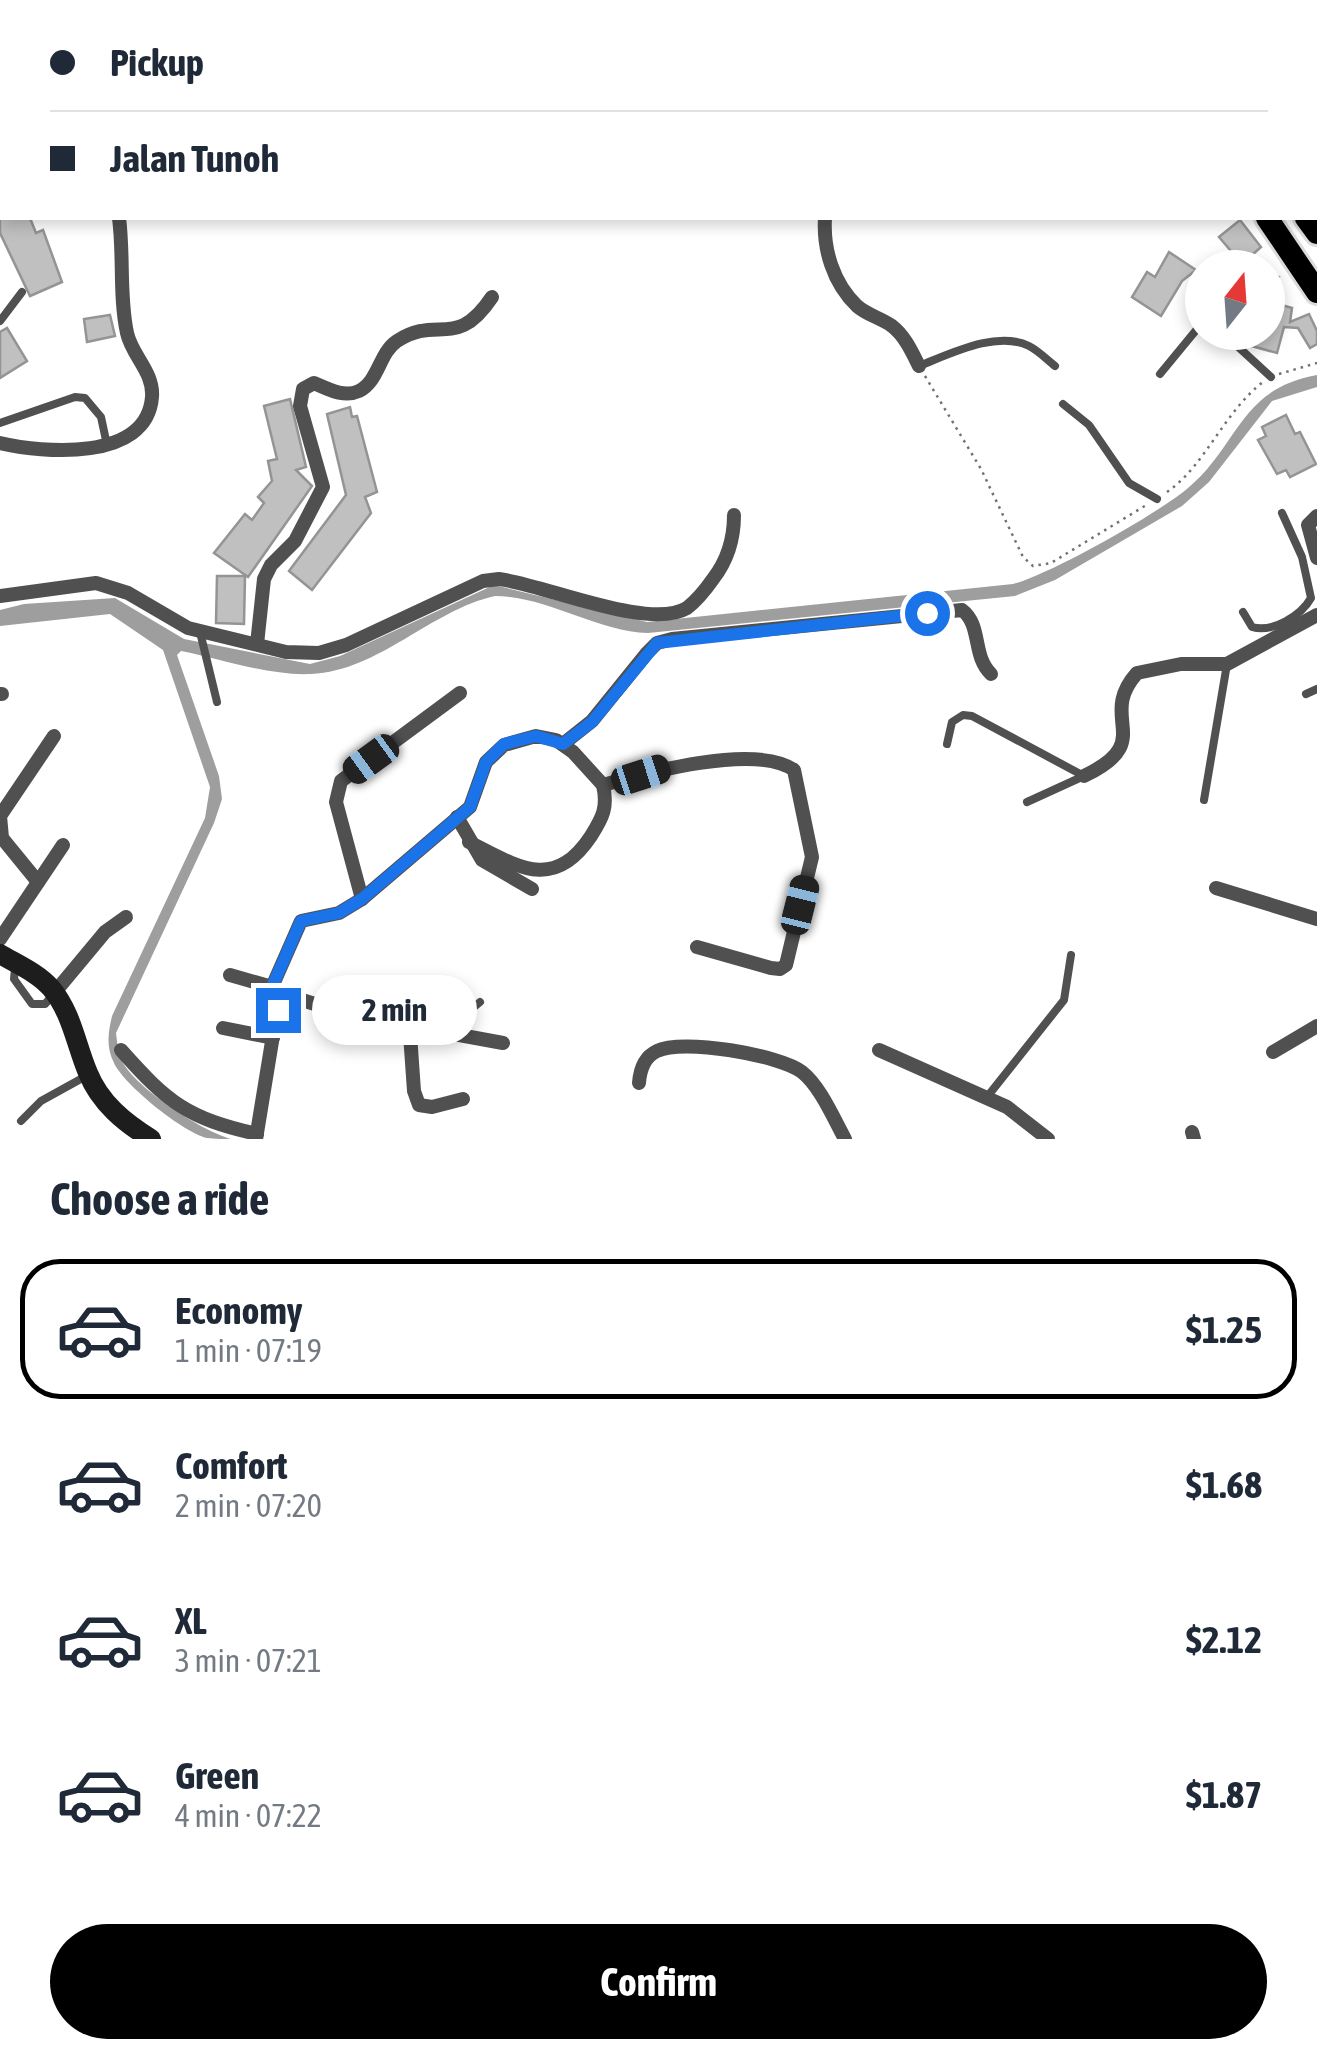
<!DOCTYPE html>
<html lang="en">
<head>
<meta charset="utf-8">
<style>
  body { margin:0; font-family:"Asap Condensed",sans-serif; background:#f2f2f3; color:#1f2937; height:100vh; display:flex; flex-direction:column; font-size:38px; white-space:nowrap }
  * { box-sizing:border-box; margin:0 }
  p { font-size:32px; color:#747a83 }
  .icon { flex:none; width:55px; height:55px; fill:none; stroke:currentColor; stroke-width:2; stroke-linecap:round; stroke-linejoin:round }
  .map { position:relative; height:1139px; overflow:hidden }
  .drawer { display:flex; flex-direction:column; background:#fff; flex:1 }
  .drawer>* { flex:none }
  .top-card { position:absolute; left:0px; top:0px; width:1318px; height:220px; box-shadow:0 5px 15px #0003; display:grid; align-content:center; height:220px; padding:0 50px; background:#fff }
  .needle { width:65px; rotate:17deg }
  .buttons { position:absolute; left:1185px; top:250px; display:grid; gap:20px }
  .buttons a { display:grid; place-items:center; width:100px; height:100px; border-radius:50%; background:#fff; box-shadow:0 5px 15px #0003; font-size:50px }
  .end { position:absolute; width:45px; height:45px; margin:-22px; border:12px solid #1a73e8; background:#fff; box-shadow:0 0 0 5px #fff }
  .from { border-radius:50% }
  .bubble { position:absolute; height:70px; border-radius:35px; background:#fff; box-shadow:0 5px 15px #0003; font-size:32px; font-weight:700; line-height:70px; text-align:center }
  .car { position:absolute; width:30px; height:60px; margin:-30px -15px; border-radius:12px; box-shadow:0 0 8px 2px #0007; background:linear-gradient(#222 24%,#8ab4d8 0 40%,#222 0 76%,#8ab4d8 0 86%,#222 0) }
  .top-card b { display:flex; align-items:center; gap:35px; height:95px; font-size:38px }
  .top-card b+b { border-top:2px solid #e0e1e3 }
  .top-card i { width:25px; height:25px; background:#1f2937 }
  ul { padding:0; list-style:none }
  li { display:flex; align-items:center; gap:30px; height:140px; margin:0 20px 15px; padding:0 30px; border:5px solid transparent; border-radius:40px }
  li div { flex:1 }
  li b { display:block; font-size:38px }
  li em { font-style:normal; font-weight:700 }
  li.on { border-color:#000 }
  li>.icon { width:90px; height:90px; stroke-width:1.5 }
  h2 { padding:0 50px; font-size:45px; line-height:120px }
  .button { display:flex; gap:20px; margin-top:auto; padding:20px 50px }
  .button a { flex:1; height:115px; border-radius:60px; background:#000; color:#fff; font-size:40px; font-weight:700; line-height:115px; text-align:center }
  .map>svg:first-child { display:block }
</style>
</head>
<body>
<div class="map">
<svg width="1317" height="1139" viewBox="0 0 1317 1139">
  <rect width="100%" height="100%" fill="#fff"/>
  <path fill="#9e9e9e" d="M1317 375V387L1272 401 1209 482 1182 506 1055 580 1015 596 648 633C595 631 547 596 495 596 431 610 379 671 311 674 269 676 222 659 181 651L177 655 219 776 222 799 214 823 116 1033C117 1041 118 1050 120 1057 131 1086 202 1131 231 1139 224 1139 215 1139 207 1138 184 1133 124 1085 114 1063 106 1047 108 1033 112 1016L205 818 210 787 163 650 110 614 0 626V610L24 604 115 598 184 639 310 664 340 656 494 585 647 622 1013 584C1049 575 1159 513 1188 488 1240 444 1239 389 1317 375Z"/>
  <g fill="#c0c0c0" stroke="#949494" stroke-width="2.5">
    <polygon points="0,218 30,218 36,233 43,230 62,282 30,296 0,233"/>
    <polygon points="1240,220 1261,247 1242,264 1219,237"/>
    <polygon points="1169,252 1196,270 1182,281 1161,316 1132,297 1147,272 1155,277"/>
    <polygon points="1268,273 1279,277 1271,302 1292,308 1290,322 1309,314 1317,331 1317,344 1310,348 1298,328 1284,327 1277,353 1248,345 1250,332 1268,332"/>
    <polygon points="110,315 115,336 87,342 84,319"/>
    <polygon points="7,328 27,361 0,378 0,332"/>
    <polygon points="290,399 306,467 296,470 312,486 248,577 214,553 245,514 252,520 264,503 258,497 272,481 268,461 277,459 264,406"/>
    <polygon points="350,407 352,417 357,416 377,492 365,497 371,513 312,590 289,571 346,495 327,414"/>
    <polygon points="1286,415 1295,434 1300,432 1316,464 1290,477 1286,470 1277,474 1258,440 1266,436 1262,427"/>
    <polygon points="217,576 245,576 244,624 216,623"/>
  </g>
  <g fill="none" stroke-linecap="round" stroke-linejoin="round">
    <g stroke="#dbdbdb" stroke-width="28">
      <g id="primary">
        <polyline points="1114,0 1115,2"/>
        <polyline points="1148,0 1150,2"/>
        <polyline points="1267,218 1317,292"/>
        <polyline points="1306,218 1317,233"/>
      </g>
    </g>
    <g stroke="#727272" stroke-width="2.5" stroke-dasharray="2.5 5" stroke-linecap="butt">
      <polyline points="1279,374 1317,363"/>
      <polyline points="925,376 981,469 1023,557 1033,566 1051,563 1148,504"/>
      <path d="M1167 492C1205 466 1224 412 1263 382"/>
    </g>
    <g stroke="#505050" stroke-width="8">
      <polyline points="1175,0 1177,2"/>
      <polyline points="1315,65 1317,68"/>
      <polyline points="1315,169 1317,172"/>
      <polyline points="0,321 22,292"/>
      <polyline points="1222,332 1271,377"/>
      <path d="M919 366C950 354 996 330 1029 346 1039 351 1047 360 1055 366"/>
      <polyline points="1160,374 1202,323"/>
      <polyline points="1063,404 1089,425 1129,483 1157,499"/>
      <polyline points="0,423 75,397 85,398 101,417 107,445"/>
      <path d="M1243 612 1252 627C1272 633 1301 616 1311 598L1302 557 1282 513"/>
      <polyline points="200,632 217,702"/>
      <polyline points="1306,694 1317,689"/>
      <polyline points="947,744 952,722 963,715 972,716 1084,776 1027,802"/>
      <polyline points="1204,800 1227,664"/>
      <polyline points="15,968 14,979 32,1004 45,1004 52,996"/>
      <polyline points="445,1031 480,1002"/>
      <polyline points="987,1097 1064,1000 1071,955"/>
      <polyline points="21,1121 41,1101 88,1075"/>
    </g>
    <g stroke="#505050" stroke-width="14">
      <polyline points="123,2 124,0"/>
      <polyline points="142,2 143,0"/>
      <polyline points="223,2 224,0"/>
      <polyline points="965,2 965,0"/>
      <polyline points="1024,2 1025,0"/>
      <path d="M825 218C823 249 833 283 857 306 867 315 881 318 892 326 905 336 912 352 919 366"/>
      <path d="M0 443C43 453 147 462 152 397 154 372 132 356 127 333 119 296 124 255 119 218"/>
      <polyline points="1317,516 1308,525 1317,558"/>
      <path d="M0 596 96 583 128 593 188 628 286 652 319 653 346 645 483 581 499 579C543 584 649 631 687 608 696 601 706 589 713 579 727 561 734 538 734 515"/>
      <path d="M257 644 264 579 271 565 295 541 323 487 300 406 303 389 314 383C328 389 344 398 359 391 379 381 379 353 397 341 438 314 456 351 492 297"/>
      <polyline points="0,694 2,694"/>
      <path d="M563 744 592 721 647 653 657 643 672 639 962 610C982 625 972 656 991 674"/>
      <path d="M1084 776C1158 741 1096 719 1137 673L1181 664H1227L1317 615"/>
      <polyline points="457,817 482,860 532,889"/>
      <path d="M469 842C518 867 554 892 591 836 603 817 608 807 603 785"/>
      <polyline points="38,882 2,838 0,816 54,736"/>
      <polyline points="1216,888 1317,919"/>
      <polyline points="362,899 336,802 341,781 460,693"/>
      <polyline points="0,939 63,845"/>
      <polyline points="230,975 272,987"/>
      <polyline points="55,992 105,932 126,917"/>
      <polyline points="277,1011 286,1003 302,1000 410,1034 454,1034 503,1043"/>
      <polyline points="223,1028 273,1038"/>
      <polyline points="410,1034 414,1091 419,1105 432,1107 463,1099"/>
      <path d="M121 1050C168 1103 187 1118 257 1134"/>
      <polyline points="879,1050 1007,1107 1048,1139"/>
      <polyline points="1273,1052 1317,1026"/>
      <path d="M639 1083C640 1070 644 1057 657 1051 682 1038 780 1055 802 1072 820 1086 834 1119 845 1139"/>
      <polyline points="1192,1132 1194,1139"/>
      <path d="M256 1139 277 1011 272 987 301 921 339 913 362 899 470 807 486 762 504 745 536 736 556 740 573 752 603 785C646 773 755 743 794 770L812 857 786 965 780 969 771 968 697 947"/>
    </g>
    <path stroke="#1d1d1d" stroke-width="20" d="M0 954C17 964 38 973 51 988 72 1013 76 1045 88 1073 100 1103 125 1123 151 1139"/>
    <use href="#primary" stroke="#000" stroke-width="22"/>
  </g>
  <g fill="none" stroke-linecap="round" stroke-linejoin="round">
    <polyline stroke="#1a73e8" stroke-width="12" points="278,1010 272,987 301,921 339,913 362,899 470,807 486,762 504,744 536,736 563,744 592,722 657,643 927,613"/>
  </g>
</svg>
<div class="buttons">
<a><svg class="needle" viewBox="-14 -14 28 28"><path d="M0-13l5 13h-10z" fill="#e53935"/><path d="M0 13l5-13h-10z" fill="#747a83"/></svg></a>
</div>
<i class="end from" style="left:927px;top:613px"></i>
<i class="end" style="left:278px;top:1010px"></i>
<div class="bubble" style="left:312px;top:975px;width:165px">2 min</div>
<i class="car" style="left:371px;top:759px;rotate:234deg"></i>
<i class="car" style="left:641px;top:775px;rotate:72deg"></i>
<i class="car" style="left:800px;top:905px;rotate:14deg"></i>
<div class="top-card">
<b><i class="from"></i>Pickup</b>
<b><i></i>Jalan Tunoh</b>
</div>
</div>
<section class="drawer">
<h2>Choose a ride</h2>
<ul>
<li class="on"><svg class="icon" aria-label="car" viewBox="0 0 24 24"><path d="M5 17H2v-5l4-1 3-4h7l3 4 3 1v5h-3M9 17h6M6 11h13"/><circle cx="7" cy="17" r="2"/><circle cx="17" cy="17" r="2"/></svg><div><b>Economy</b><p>1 min · 07:19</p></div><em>$1.25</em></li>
<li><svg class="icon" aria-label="car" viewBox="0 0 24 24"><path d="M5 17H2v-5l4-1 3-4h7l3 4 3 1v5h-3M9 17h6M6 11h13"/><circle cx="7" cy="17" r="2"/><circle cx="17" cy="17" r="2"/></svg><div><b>Comfort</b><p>2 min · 07:20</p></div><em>$1.68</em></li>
<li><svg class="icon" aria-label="car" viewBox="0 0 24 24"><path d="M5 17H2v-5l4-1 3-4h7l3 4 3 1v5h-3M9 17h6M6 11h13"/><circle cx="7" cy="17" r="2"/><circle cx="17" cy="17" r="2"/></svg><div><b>XL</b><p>3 min · 07:21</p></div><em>$2.12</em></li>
<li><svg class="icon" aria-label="car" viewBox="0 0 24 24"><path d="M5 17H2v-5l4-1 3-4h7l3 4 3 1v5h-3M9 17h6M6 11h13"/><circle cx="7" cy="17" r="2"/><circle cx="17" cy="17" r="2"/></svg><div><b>Green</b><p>4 min · 07:22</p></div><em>$1.87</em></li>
</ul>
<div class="button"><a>Confirm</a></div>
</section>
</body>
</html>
